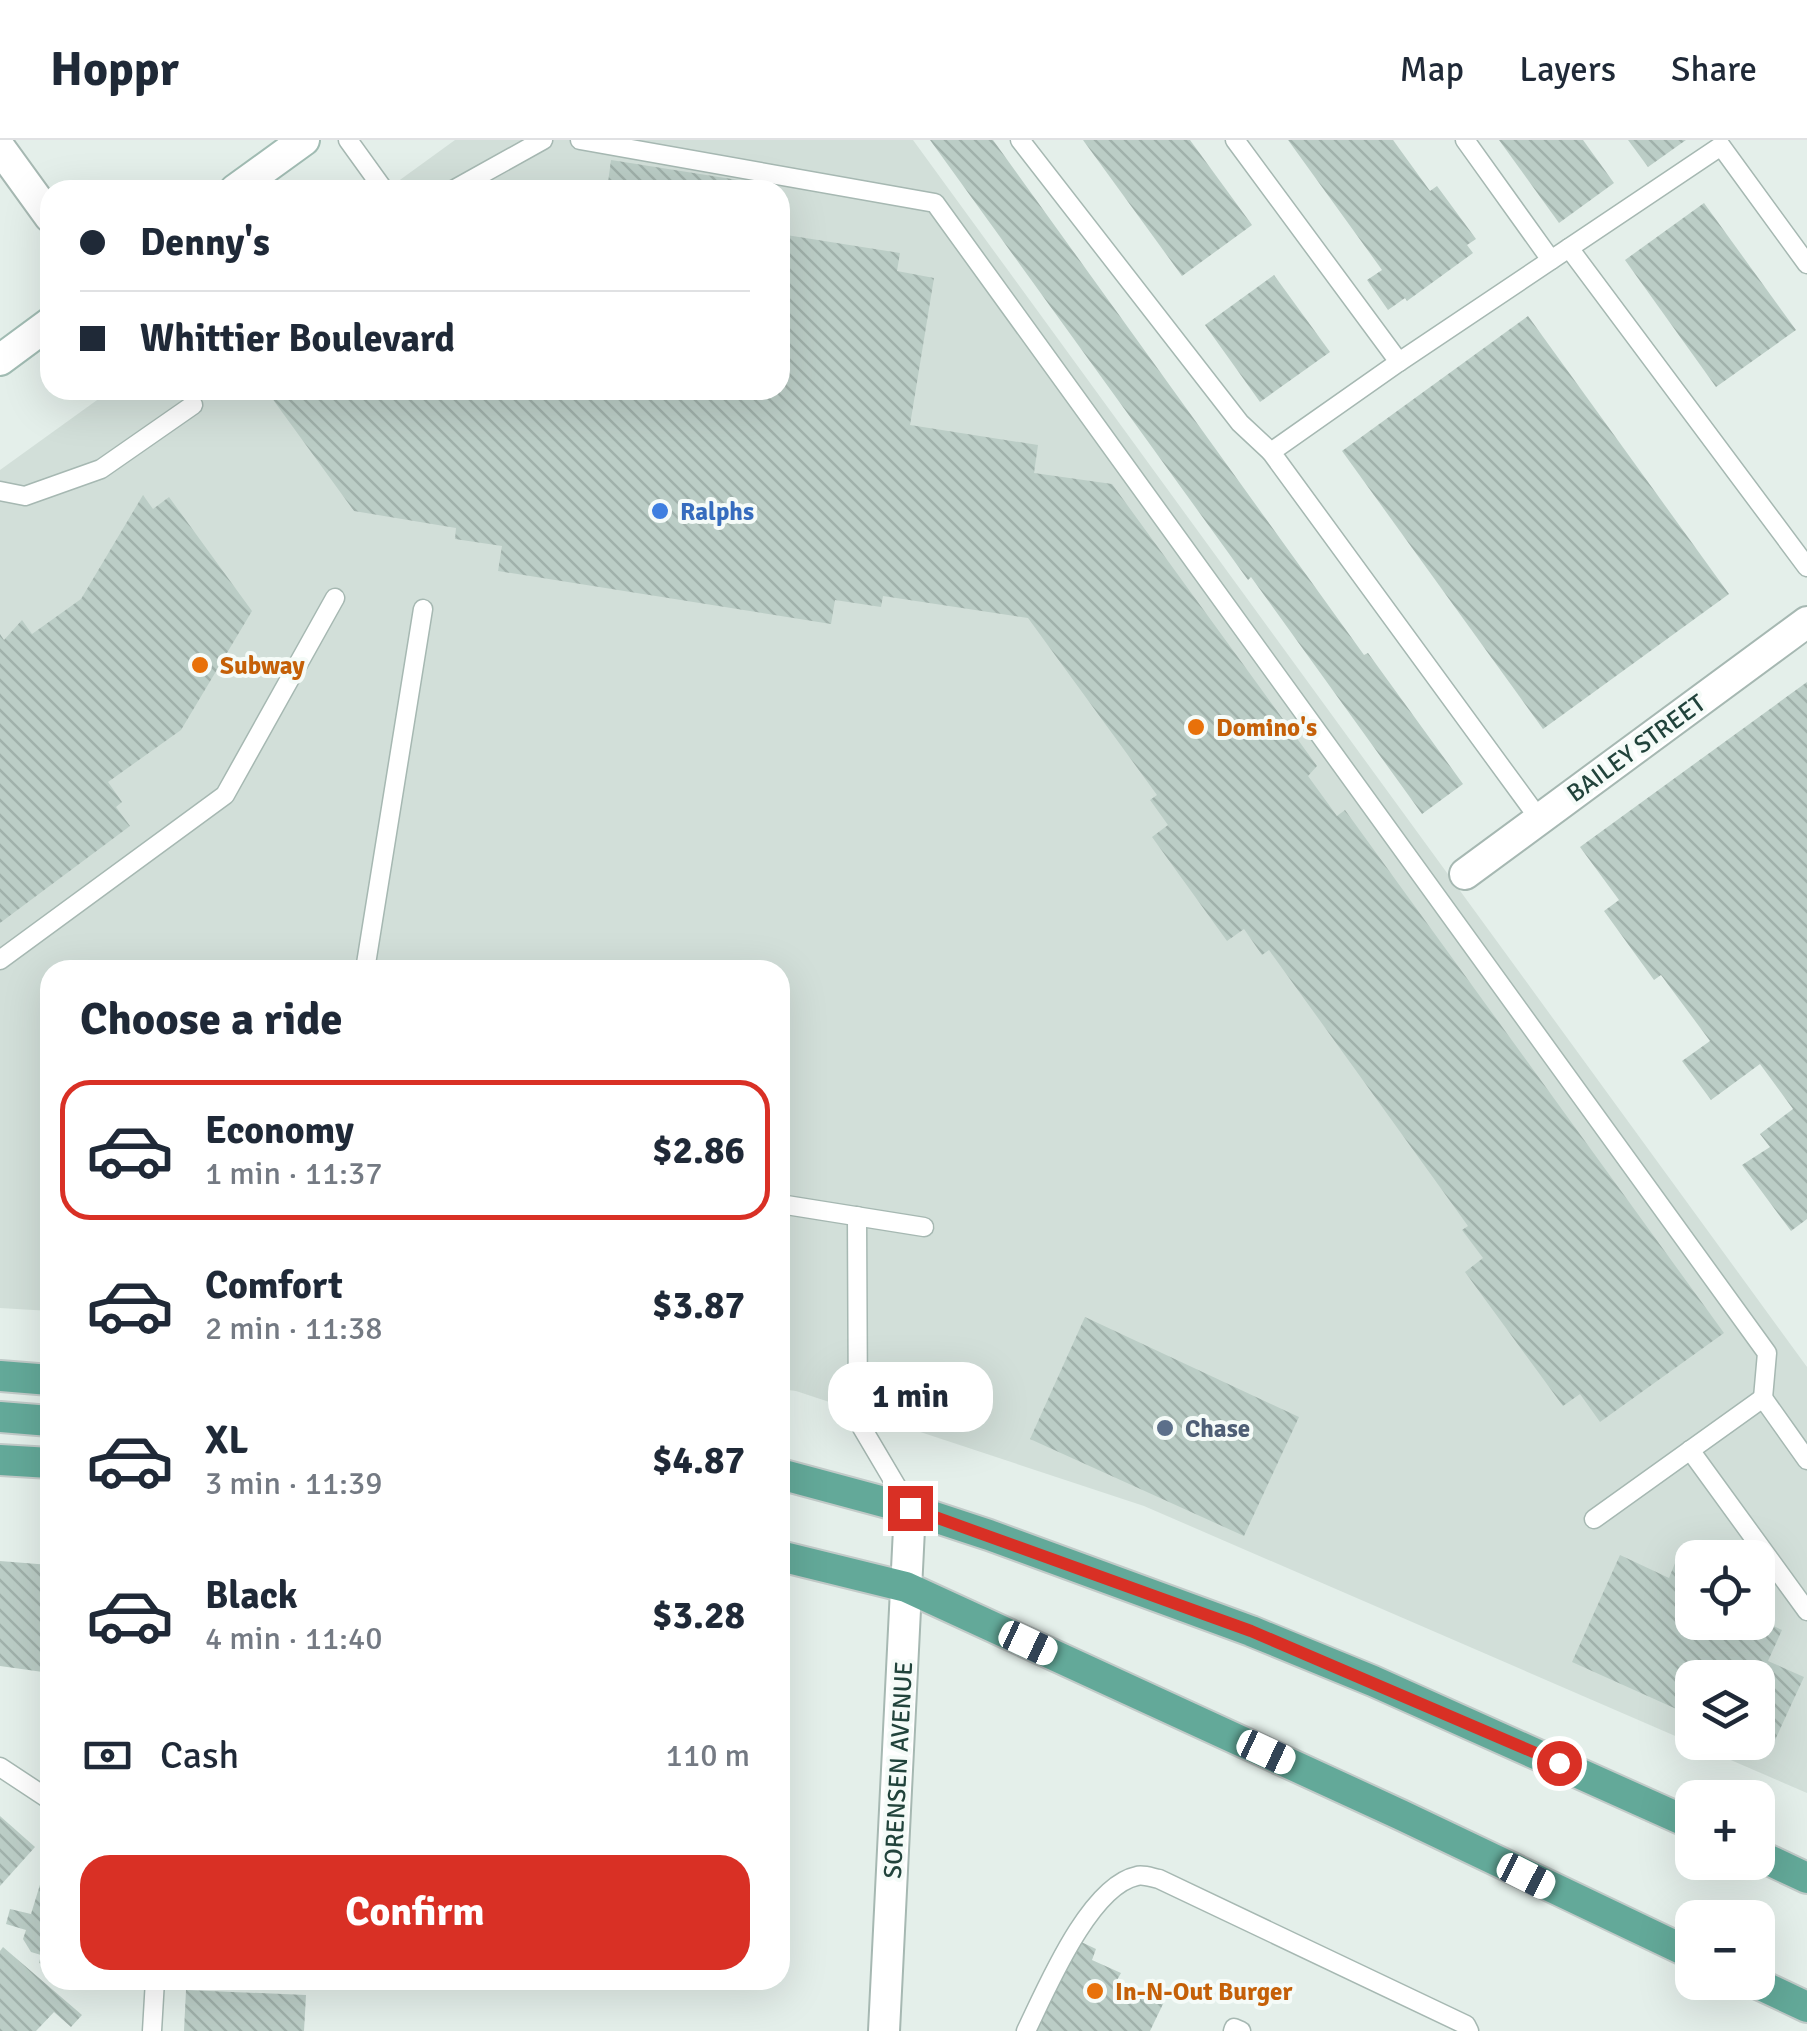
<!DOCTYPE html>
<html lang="en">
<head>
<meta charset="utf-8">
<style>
  body { margin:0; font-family:Signika,sans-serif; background:#f2f2f3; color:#1f2937; height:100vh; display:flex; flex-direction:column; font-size:38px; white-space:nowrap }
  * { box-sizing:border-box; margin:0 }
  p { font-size:32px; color:#747a83 }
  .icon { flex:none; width:55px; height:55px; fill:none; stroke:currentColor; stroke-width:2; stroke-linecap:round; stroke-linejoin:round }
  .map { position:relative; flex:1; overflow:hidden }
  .details { position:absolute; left:40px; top:820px; width:750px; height:1030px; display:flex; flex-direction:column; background:#fff; border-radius:30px; box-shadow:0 10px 40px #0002 }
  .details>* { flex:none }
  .top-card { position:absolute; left:40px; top:40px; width:750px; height:220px; border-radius:30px; box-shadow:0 10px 40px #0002; display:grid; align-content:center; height:220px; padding:0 40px; background:#fff }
  .buttons { position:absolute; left:1675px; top:1400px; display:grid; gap:20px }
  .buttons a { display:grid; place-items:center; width:100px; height:100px; border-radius:20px; background:#fff; box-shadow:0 10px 40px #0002; font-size:50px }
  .end { position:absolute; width:45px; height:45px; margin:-22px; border:12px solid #d93025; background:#fff; box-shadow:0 0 0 5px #fff }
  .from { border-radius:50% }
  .bubble { position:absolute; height:70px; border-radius:30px; background:#fff; box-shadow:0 10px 40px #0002; font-size:32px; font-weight:700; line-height:70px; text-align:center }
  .car { position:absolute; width:30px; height:60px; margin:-30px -15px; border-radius:12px; box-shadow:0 0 8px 2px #0007; background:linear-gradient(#fff 24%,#345 0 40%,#fff 0 76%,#345 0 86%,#fff 0) }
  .top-card b { display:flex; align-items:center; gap:35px; height:95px; font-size:38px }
  .top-card b+b { border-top:2px solid #e0e1e3 }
  .top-card i { width:25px; height:25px; background:#1f2937 }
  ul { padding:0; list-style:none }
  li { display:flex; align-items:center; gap:30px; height:140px; margin:0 20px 15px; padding:0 20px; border:5px solid transparent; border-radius:30px }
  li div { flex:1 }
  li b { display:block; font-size:38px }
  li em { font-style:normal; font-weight:700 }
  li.current { border-color:#d93025 }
  li>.icon { width:90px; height:90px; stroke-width:1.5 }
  h2 { padding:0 40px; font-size:45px; line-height:120px }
  .pay { display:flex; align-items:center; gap:25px; height:110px; padding:0 40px; font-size:38px }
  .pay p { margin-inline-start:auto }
  .primary-button { display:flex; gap:20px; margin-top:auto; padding:20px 40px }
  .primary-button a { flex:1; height:115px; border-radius:30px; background:#d93025; color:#fff; font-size:40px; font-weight:700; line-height:115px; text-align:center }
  header { display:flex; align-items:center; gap:60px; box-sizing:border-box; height:140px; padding:0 50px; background:#fff; border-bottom:2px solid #e0e1e3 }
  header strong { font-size:48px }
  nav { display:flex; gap:55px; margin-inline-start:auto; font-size:35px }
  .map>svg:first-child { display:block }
</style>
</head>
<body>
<header>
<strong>Hoppr</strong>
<nav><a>Map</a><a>Layers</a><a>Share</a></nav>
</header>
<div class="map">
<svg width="1807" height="1891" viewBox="0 0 1807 1891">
  <defs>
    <pattern id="building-back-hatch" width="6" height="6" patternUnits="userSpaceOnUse" patternTransform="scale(2.5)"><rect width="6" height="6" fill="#bbcdc6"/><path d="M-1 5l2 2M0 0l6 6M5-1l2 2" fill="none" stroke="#a0b1ab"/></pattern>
  </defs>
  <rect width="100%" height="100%" fill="#e4efea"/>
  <path fill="#d2dfd9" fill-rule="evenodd" d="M455 0H913L1807 1227V1653L1144 1366 796 1251 780 1249V830H50V1171L0 1168V330L111 250H780V50H386ZM1692 1418H1758V1482H1692ZM1692 1538H1758V1602H1692Z"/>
  <g fill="url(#building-back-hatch)">
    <polygon points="930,0 993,0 1364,515 1368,513 1463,644 1422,674 1251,437 1248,440"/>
    <polygon points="1083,0 1190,0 1252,85 1182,136"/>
    <polygon points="1288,0 1393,0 1430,51 1437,46 1476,99 1467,105 1473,113 1407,161 1405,158 1388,170 1367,140 1382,130"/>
    <polygon points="1499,0 1583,0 1614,43 1559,83"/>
    <polygon points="1628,0 1686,0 1648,27"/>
    <polygon points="611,20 757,43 756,50 607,50"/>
    <polygon points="1704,63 1796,190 1716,247 1625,120"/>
    <polygon points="780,94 900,113 897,131 934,138 910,285 1038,305 1034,333 1112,344 1317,626 1308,636 1337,676 1345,670 1724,1193 1600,1282 1580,1254 1563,1266 1465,1132 1483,1118 1462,1090 1468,1086 1269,810 1262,815 1244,789 1227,801 1152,697 1168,685 1150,660 1157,655 1028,478 883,456 881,467 835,460 831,484 498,431 502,406 455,399 456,388 354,371 266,250 780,250"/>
    <polygon points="1274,135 1330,212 1260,262 1205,185"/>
    <polygon points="1528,176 1729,454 1543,589 1342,311"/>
    <polygon points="143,355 153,369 169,357 252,471 181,590 108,642 122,662 116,667 130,686 0,783 0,494 4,500 22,480 32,494 81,459"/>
    <polygon points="1807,542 1807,1079 1791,1091 1742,1025 1770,1007 1760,994 1793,969 1760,924 1711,960 1682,921 1710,901 1661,835 1654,840 1604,771 1619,760 1580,707"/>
    <polygon points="1085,1177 1299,1277 1244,1396 1030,1299"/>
    <polygon points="1620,1415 1669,1438 1677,1418 1692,1425 1692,1482 1758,1482 1758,1479 1782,1490 1768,1521 1804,1537 1770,1611 1751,1602 1758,1602 1758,1538 1692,1538 1692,1576 1572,1522"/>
    <polygon points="0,1421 50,1425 50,1533 0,1526"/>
    <polygon points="0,1676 35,1707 0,1746"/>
    <polygon points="50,1712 50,1826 39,1823 41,1815 31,1812 23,1799 26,1790 6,1784 10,1769 31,1774"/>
    <polygon points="1075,1799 1096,1809 1092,1820 1121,1833 1117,1840 1164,1862 1150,1891 1035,1891"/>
    <polygon points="3,1807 82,1875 71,1887 54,1872 36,1891 0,1891 0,1811"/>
    <polygon points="186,1850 306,1855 304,1891 184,1891"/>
  </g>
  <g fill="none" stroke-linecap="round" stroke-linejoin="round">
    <g stroke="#a6b8b2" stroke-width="21">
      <g id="service">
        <polyline points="348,0 384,50"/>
        <polyline points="580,0 935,63 1767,1213 1763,1258"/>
        <polyline points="1020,0 1240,283 1271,312"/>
        <polyline points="1235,0 1399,222 1271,312 1540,680"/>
        <polyline points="1465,0 1551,120"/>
        <polyline points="453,50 543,0"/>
        <polyline points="1569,108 1807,427"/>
        <polyline points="1399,222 1721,6 1807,124"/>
        <polyline points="0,351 25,356 101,329 193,265"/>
        <polyline points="0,820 225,655 335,458"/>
        <polyline points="365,830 423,469"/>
        <polyline points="780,1064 924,1087"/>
        <polyline points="857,1076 858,1281 910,1369"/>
        <polyline points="1690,1310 1807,1471"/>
        <polyline points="1594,1379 1763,1258 1807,1320"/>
        <polyline points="0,1627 50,1660"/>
        <polyline points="152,1891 155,1840"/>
        <path d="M1026 1891C1046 1850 1089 1746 1137 1736 1143 1734 1153 1738 1159 1739L1466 1885 1469 1891"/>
        <polyline points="1233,1891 1234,1888 1241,1891"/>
      </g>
    </g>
    <g stroke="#a6b8b2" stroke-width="34">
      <g id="minor">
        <polyline points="0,8 50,77"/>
        <polyline points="1465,734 1807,482"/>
      </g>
    </g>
    <g stroke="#a6b8b2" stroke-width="34">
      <polyline id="tertiary" points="884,1891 910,1369"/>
    </g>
    <g stroke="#a1bcb3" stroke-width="34">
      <g id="secondary">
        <polyline points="235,50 304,0"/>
        <polyline points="0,220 50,183"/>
      </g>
    </g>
    <g stroke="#c1cac8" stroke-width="34">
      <g id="primary">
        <polyline points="0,1236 50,1240"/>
        <polyline points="0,1277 50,1281"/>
        <polyline points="0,1320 50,1323"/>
        <polyline points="780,1334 910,1369 989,1395 1251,1491 1373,1541 1692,1684"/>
        <polyline points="780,1416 906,1447 1401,1675 1692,1814"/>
        <polyline points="1758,1715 1807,1738"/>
        <polyline points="1754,1842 1807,1867"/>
      </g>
    </g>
    <use href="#service" stroke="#fff" stroke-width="18"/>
    <use href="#minor" stroke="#fff" stroke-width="30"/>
    <use href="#tertiary" stroke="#fff" stroke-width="30"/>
    <use href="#secondary" stroke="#fff" stroke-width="30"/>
    <use href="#primary" stroke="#63a999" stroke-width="30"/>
  </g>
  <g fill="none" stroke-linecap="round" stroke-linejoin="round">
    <polyline stroke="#d93025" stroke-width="12" points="910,1368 1251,1491 1559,1623"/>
  </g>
  <circle fill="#3f7fe0" stroke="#f5fbf8" stroke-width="4" cx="660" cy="371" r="10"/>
  <g fill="#e8710a" stroke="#f5fbf8" stroke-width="4">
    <circle cx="200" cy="525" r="10"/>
    <circle cx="1196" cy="587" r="10"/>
    <circle cx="1095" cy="1851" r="10"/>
  </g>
  <circle fill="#5c6f8a" stroke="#f5fbf8" stroke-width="4" cx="1165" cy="1288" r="10"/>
  <g text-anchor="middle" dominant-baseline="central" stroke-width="8" stroke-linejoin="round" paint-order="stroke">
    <g font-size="25" font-weight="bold" fill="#366cbe" stroke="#f5fbf8" text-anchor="start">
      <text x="680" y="371">Ralphs</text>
    </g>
    <g font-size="25" font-weight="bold" fill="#c56008" stroke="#f5fbf8" text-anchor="start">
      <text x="220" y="525">Subway</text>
      <text x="1216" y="587">Domino's</text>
      <text x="1115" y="1851">In-N-Out Burger</text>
    </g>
    <g font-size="25" fill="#21433b" stroke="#f5fbf8">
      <text transform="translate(1636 608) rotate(-36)">BAILEY STREET</text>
      <text transform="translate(898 1630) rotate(-87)">SORENSEN AVENUE</text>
    </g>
    <g font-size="25" font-weight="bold" fill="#4e5e75" stroke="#f5fbf8" text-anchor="start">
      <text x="1185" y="1288">Chase</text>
    </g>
  </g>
</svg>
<div class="buttons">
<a><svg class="icon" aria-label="locate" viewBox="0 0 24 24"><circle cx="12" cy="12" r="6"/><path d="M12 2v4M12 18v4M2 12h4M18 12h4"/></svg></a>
<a><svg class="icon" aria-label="layers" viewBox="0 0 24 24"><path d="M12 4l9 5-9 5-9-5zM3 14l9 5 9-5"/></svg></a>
<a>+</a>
<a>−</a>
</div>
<i class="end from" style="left:1559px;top:1623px"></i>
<i class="end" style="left:910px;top:1368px"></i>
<div class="bubble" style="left:828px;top:1222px;width:165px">1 min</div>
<i class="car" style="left:1028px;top:1503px;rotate:115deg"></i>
<i class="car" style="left:1266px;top:1612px;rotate:115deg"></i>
<i class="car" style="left:1526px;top:1736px;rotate:117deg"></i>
<div class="top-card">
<b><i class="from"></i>Denny's</b>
<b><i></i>Whittier Boulevard</b>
</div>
<section class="details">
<h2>Choose a ride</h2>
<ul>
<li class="current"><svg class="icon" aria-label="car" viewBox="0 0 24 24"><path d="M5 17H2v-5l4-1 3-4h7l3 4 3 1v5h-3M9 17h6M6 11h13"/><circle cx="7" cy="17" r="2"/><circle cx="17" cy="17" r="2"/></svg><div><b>Economy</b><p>1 min · 11:37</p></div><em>$2.86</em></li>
<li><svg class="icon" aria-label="car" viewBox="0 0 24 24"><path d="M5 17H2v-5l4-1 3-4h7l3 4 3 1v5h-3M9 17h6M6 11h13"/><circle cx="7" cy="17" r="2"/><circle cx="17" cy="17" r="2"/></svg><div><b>Comfort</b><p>2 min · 11:38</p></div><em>$3.87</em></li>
<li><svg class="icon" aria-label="car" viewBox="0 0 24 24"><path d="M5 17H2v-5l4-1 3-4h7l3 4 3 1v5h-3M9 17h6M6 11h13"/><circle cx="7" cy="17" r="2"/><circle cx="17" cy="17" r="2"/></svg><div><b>XL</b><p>3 min · 11:39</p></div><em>$4.87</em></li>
<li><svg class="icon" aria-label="car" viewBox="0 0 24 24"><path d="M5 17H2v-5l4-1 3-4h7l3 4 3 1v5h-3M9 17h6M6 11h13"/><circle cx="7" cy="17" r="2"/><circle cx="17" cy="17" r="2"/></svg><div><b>Black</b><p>4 min · 11:40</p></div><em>$3.28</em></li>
</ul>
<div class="pay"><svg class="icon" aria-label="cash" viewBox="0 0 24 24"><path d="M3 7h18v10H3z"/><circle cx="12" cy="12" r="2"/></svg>Cash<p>110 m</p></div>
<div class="primary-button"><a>Confirm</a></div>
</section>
</div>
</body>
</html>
